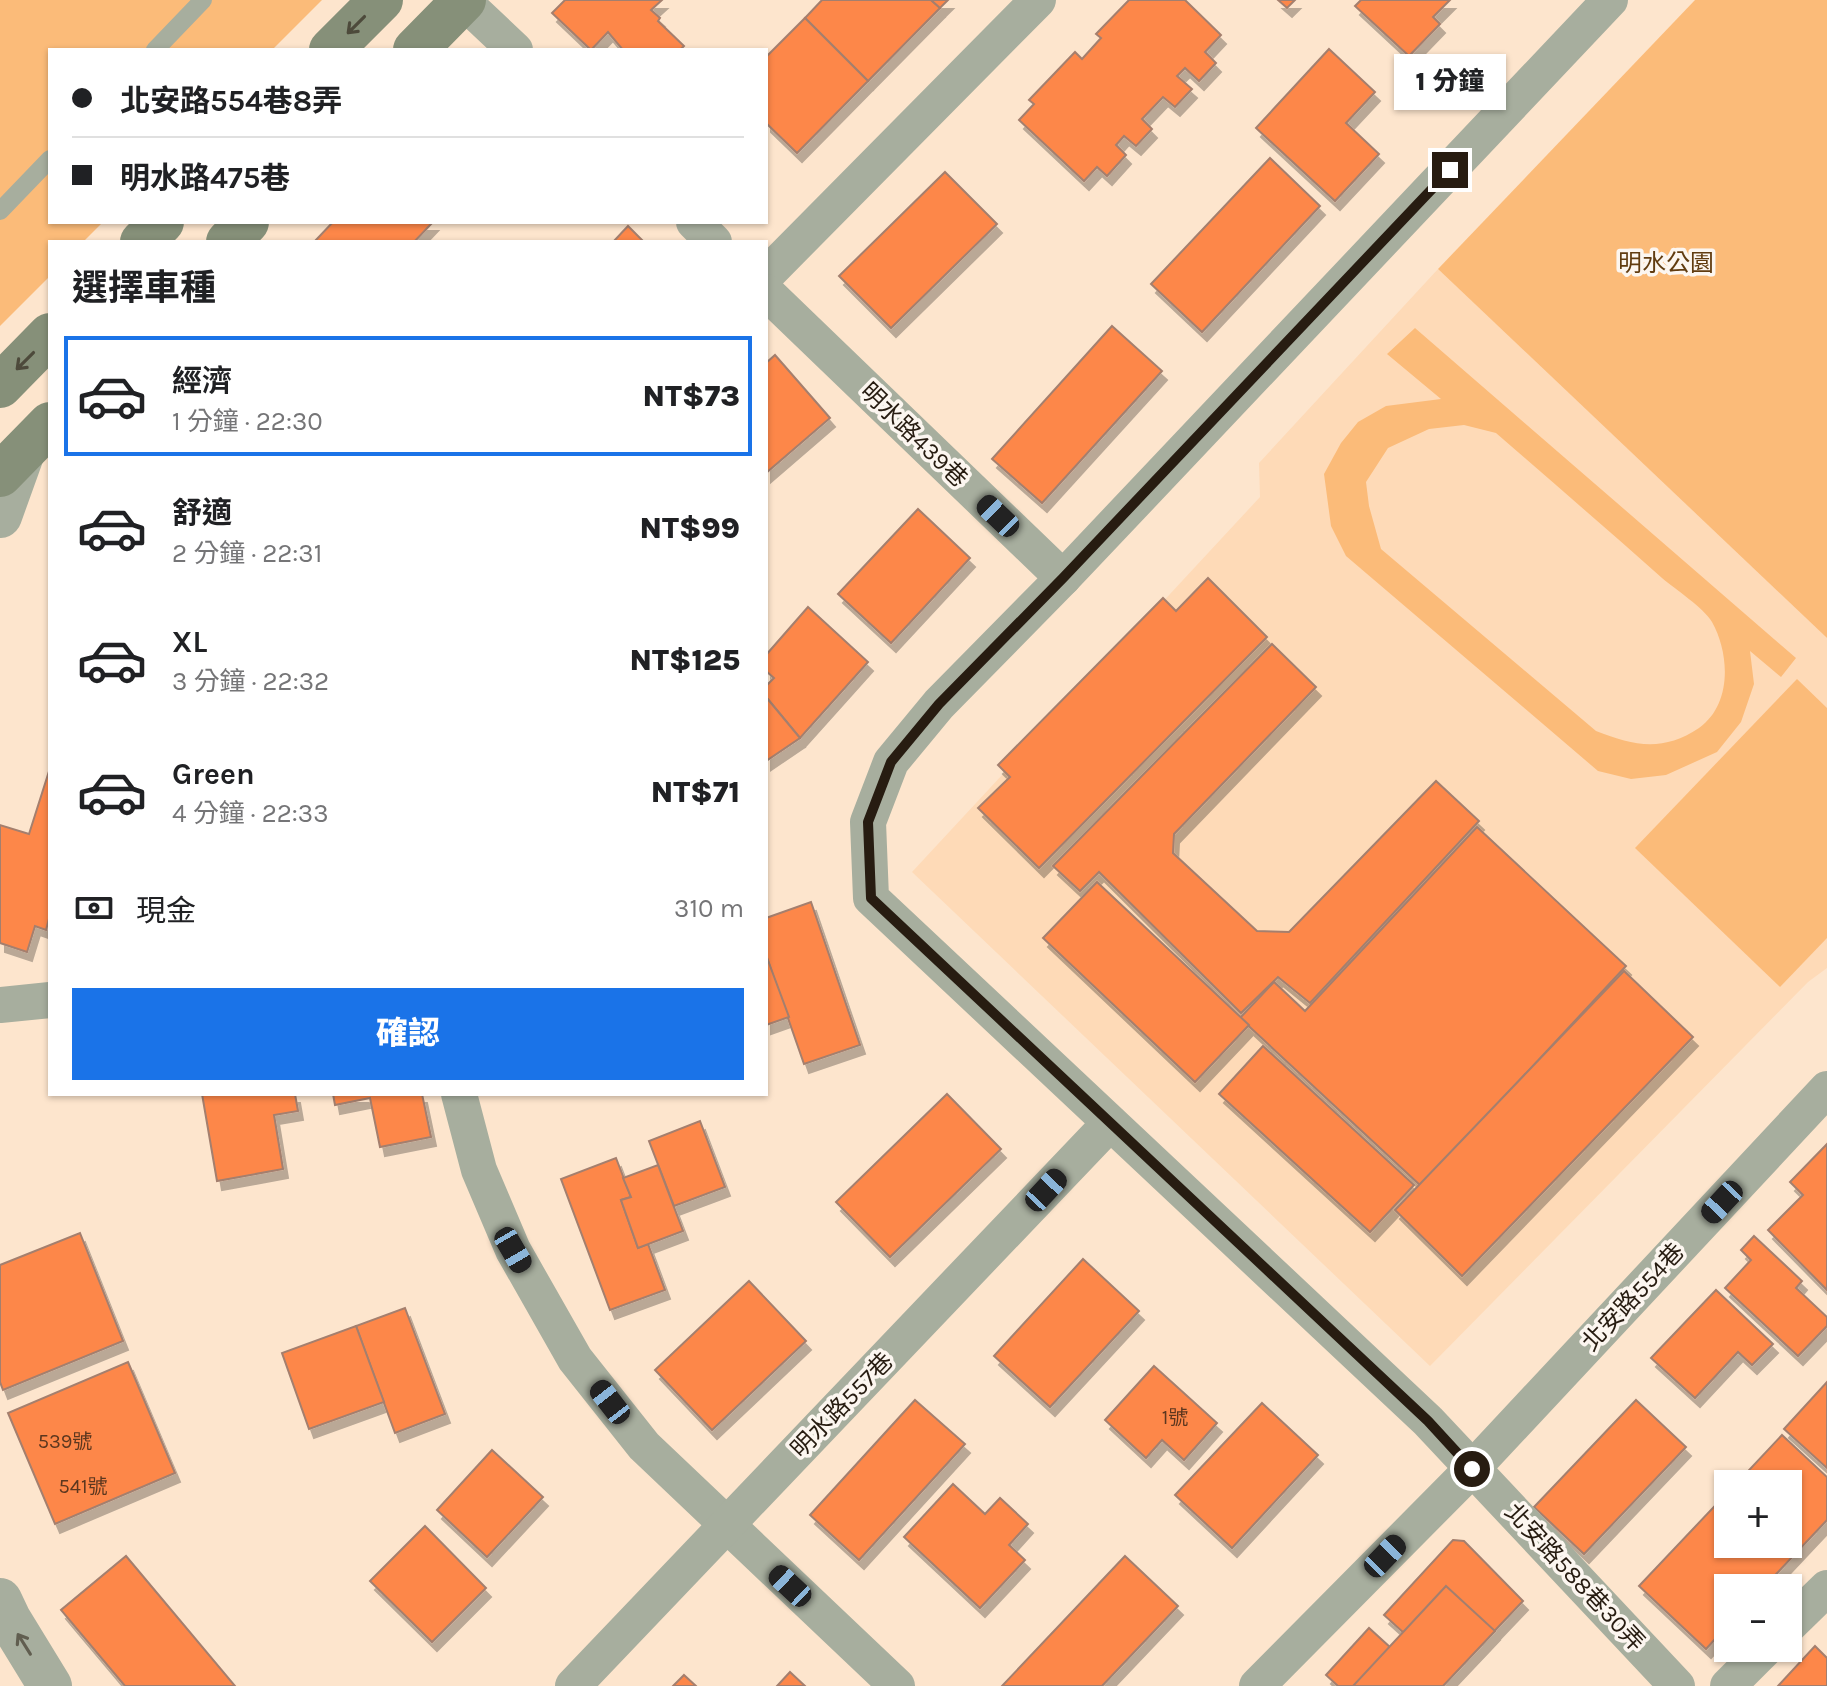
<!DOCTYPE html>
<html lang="zh-TW">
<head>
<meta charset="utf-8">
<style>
  body { margin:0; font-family:Karla,"Noto Sans TC",sans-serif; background:#f2f2f2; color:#202124; height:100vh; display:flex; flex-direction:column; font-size:30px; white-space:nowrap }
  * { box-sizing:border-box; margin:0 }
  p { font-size:26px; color:#757577 }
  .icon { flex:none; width:44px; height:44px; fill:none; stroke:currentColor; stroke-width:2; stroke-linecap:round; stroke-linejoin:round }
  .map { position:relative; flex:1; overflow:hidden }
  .sheet { position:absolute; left:48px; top:240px; width:720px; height:856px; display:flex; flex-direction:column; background:#fff; border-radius:0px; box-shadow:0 2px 6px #0004 }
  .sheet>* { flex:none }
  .top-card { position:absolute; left:48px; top:48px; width:720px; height:176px; border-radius:0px; box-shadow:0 2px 6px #0004; display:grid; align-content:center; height:176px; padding:0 24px; background:#fff }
  .fabs { position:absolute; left:1714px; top:1470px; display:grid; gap:16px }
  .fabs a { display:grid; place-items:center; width:88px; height:88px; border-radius:0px; background:#fff; box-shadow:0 2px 6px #0004; font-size:40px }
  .end { position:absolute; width:36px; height:36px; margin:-18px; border:10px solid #271c11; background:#fff; box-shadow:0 0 0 4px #fff }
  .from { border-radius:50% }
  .bubble { position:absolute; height:56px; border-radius:0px; background:#fff; box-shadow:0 2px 6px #0004; font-size:26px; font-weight:800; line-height:56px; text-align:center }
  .car { position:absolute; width:24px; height:48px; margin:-24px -12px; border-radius:10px; box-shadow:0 0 6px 2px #0007; background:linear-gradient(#222 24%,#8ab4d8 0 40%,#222 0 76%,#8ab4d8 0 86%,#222 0) }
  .top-card b { display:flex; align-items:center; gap:28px; height:76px; font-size:30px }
  .top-card b+b { border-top:2px solid #e0e0e0 }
  .top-card i { width:20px; height:20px; background:#202124 }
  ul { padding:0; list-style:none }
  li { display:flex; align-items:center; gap:24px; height:120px; margin:0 16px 12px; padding:0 8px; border:4px solid transparent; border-radius:0px }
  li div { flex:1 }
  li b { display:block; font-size:30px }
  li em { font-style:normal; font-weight:800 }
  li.current { border-color:#1a73e8 }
  li>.icon { width:72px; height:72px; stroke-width:1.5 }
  h2 { padding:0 24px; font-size:36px; line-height:96px }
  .pay { display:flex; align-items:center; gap:20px; height:88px; padding:0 24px; font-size:30px }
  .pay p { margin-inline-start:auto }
  .primary-button { display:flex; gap:16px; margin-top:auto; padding:16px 24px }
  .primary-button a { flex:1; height:92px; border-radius:0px; background:#1a73e8; color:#fff; font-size:32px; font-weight:800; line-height:92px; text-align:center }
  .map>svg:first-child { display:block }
</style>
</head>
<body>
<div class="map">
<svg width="1827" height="1686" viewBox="0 0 1827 1686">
  <defs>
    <filter id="shadow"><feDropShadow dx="5" dy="9" stdDeviation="0" flood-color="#0004"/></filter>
  </defs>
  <rect width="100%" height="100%" fill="#fde5cd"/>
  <polygon fill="#fedab7" points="1438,269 1827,638 1827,968 1808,982 1430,1366 912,872 1260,497 1259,463"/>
  <g fill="#fbbb79" fill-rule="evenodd">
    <polygon points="0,0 322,0 272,50 50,50 50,222 103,222 83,242 50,242 50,276 0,326"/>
    <polygon points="1695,0 1827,0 1827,638 1438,269"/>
    <path d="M1415 328 1796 658 1781 677 1750 651 1754 684 1741 722 1717 752 1666 775 1631 779 1598 771 1346 556 1331 526 1324 474 1341 443 1358 422 1386 406 1441 399 1387 354ZM1464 425 1496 433C1551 481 1607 529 1662 578 1675 589 1704 608 1712 622 1730 654 1732 705 1699 728 1663 752 1634 746 1596 731L1381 549 1369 506 1366 482 1388 448 1429 429Z"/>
    <polygon points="1797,679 1827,708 1827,938 1780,987 1635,848"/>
  </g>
  <g fill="#fd8749" stroke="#a47f6e" stroke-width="2" filter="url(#shadow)">
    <polygon points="565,0 662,0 651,10 660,18 658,21 684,46 680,50 623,50 608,32 591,50 552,13"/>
    <polygon points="822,0 931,0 940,8 868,81 805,18"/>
    <polygon points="931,0 948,0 940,8"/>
    <polygon points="1129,0 1185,0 1221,35 1205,52 1216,63 1199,81 1185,68 1177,76 1192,89 1175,107 1163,97 1142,119 1152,129 1136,146 1124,136 1116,145 1126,155 1107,176 1097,167 1084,181 1019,120 1034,104 1029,100 1075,52 1082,59 1101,38 1096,34"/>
    <polygon points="1278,0 1295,0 1287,8"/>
    <polygon points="1361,0 1450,0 1433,17 1440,24 1409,56 1355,6"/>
    <polygon points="805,18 868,81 797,153 766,123 766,57"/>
    <polygon points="1329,49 1375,92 1346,123 1379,154 1335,201 1256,128"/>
    <polygon points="1270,158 1320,206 1202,332 1151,284"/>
    <polygon points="945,172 997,224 891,328 839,276"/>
    <polygon points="333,222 433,222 414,242 314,242"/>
    <polygon points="628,226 644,242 613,242"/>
    <polygon points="1112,326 1162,371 1042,503 992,459"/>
    <polygon points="775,355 830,418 766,473 766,363"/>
    <polygon points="918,509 970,558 891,643 838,594"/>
    <polygon points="1208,578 1267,637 1039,868 978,808 1010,777 998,765 1163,598 1176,611"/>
    <polygon points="808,607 868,662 800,738 766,697 766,686 774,678 766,671 766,655"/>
    <polygon points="1272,644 1316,687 1174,834 1173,853 1257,931 1289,932 1436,781 1479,821 1310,1003 1278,977 1241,1013 1099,872 1080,891 1053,866"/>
    <polygon points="766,697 800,738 766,761"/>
    <polygon points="50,768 50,915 46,930 35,926 27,952 0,943 0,825 29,834"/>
    <polygon points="1477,827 1626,966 1421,1186 1240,1018 1274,982 1305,1011"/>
    <polygon points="1097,882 1249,1025 1195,1082 1043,938"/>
    <polygon points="811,902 860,1045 804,1064 766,955 766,918"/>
    <polygon points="766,955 789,1017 766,1025"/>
    <polygon points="1624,971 1693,1037 1462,1276 1395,1210"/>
    <polygon points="1263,1046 1414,1185 1370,1232 1219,1094"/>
    <polygon points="202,1094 295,1094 298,1111 274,1115 283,1169 217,1181"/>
    <polygon points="333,1094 422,1094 431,1137 380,1147 370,1098 335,1105"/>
    <polygon points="947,1094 1001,1149 890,1257 836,1202"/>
    <polygon points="700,1121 725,1187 674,1206 649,1141"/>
    <polygon points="1827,1144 1827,1290 1768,1230 1803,1195 1790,1182"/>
    <polygon points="616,1158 631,1197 621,1200 638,1248 648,1244 665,1290 610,1310 561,1179"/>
    <polygon points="658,1165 683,1231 638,1248 621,1200 631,1197 623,1178"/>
    <polygon points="80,1233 123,1341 3,1390 0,1382 0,1265"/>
    <polygon points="1754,1236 1802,1281 1796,1288 1827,1317 1827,1326 1798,1356 1725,1288 1751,1260 1741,1250"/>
    <polygon points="1083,1259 1139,1311 1050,1407 994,1356"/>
    <polygon points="749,1281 806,1341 712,1430 655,1370"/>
    <polygon points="1716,1290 1773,1344 1752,1365 1738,1352 1695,1398 1651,1358"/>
    <polygon points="405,1308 445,1414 395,1433 356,1326"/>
    <polygon points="356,1326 384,1402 309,1429 282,1353"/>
    <polygon points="128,1362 175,1473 55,1524 8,1413"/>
    <polygon points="1154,1366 1217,1423 1184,1460 1162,1440 1146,1458 1105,1420"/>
    <polygon points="1827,1382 1827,1468 1784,1429"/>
    <polygon points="915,1400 965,1444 859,1560 810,1515"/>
    <polygon points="1636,1400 1686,1447 1584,1554 1534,1507"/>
    <polygon points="1262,1403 1318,1455 1232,1548 1175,1495"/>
    <polygon points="1782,1435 1827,1477 1827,1520 1763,1588 1728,1588 1728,1625 1706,1649 1639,1586 1728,1492 1728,1544 1788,1544 1788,1484 1736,1484"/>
    <polygon points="492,1450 543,1497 487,1557 437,1510"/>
    <polygon points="953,1484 985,1514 1000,1498 1028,1524 1009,1545 1025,1560 980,1608 904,1537"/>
    <polygon points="425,1526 486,1588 432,1642 370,1581"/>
    <polygon points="1453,1540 1464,1541 1523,1601 1442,1686 1338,1686 1326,1675 1369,1628 1391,1648 1404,1633 1384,1615"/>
    <polygon points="126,1556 235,1686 125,1686 61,1610"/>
    <polygon points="1125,1556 1178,1606 1102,1686 1002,1686"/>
    <polygon points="1446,1586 1495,1631 1443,1686 1353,1686"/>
    <polygon points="1815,1646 1827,1658 1827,1686 1778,1686"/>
    <polygon points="790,1672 805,1686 777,1686"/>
    <polygon points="684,1675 696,1686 673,1686"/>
  </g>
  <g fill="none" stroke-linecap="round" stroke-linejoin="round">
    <g stroke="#a7ae9e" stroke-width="18">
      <polyline points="155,50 203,0"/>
      <polyline points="0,211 50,159"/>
    </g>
    <g stroke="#a7ae9e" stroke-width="36">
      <polyline points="1610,0 1063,578 939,704 891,762 868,822 871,898 1428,1421 1677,1686"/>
      <polyline points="463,1 515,50"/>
      <polyline points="694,222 714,242"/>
      <polyline points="766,275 1038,0"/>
      <polyline points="766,292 1063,578"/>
      <polyline points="0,1005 50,1000"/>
      <polyline points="459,1094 479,1170 513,1250 575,1359 644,1446 897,1686"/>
      <polyline points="1788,1626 1827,1588"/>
      <polyline points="573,1686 1110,1123"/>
      <polyline points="1257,1686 1472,1469 1827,1089"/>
      <polyline points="1728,1686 1766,1648"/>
    </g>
    <g stroke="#a7ae9e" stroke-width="44">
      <polyline points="0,516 23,452"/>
      <polyline points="0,1600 9,1619 50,1686"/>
    </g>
    <g stroke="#869079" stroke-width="44">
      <polyline points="331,50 381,0"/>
      <polyline points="415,50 464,0"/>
      <polyline points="142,242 162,222"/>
      <polyline points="228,242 247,222"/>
      <polyline points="0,386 50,335"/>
      <polyline points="0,475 50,424"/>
    </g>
  </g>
  <defs><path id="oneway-shaft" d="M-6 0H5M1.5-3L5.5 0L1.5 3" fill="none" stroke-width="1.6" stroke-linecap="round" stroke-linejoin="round" transform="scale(2)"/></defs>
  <g stroke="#4d4a3b">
    <use href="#oneway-shaft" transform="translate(356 25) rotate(135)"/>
    <use href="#oneway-shaft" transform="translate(25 361) rotate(135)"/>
  </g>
  <use stroke="#615e50" href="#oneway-shaft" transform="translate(24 1644) rotate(-122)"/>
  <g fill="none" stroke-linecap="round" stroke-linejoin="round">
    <polyline stroke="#271c11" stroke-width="10" points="1450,170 1063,578 939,704 891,762 868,822 871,898 1428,1421 1472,1469"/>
  </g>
  <g text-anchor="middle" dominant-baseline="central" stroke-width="7" stroke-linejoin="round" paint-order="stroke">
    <g font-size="20" fill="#5c371f">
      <text x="1175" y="1417">1號</text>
      <text x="65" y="1441">539號</text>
      <text x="83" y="1486">541號</text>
    </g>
    <g font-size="24" fill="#613c10" stroke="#fcf6f0">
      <text x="1666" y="263">明水公園</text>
    </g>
    <g font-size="24" fill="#271c11" stroke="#fcf6f0">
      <text transform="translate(914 435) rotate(44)">明水路439巷</text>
      <text transform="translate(1633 1297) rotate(-47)">北安路554巷</text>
      <text transform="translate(842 1405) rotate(-46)">明水路557巷</text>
      <text transform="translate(1575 1577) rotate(47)">北安路588巷30弄</text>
    </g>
  </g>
</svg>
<div class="fabs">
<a>+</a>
<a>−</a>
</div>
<i class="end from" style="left:1472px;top:1469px"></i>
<i class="end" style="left:1450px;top:170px"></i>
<div class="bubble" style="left:1394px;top:54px;width:112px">1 分鐘</div>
<i class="car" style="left:998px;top:516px;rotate:314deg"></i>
<i class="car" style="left:1046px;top:1190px;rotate:43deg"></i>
<i class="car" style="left:1722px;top:1202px;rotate:223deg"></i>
<i class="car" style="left:513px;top:1250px;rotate:150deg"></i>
<i class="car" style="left:610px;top:1402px;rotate:322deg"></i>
<i class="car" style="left:1385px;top:1556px;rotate:44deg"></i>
<i class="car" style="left:790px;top:1586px;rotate:313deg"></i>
<div class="top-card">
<b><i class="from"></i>北安路554巷8弄</b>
<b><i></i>明水路475巷</b>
</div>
<section class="sheet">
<h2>選擇車種</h2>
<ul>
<li class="current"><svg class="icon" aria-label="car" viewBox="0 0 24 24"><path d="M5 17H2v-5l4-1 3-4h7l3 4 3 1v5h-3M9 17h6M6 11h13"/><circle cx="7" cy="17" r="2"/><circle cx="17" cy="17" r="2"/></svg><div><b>經濟</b><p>1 分鐘 · 22:30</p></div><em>NT$73</em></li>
<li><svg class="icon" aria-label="car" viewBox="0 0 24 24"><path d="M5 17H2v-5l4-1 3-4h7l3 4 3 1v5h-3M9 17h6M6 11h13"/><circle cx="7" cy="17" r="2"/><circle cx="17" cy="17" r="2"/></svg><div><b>舒適</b><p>2 分鐘 · 22:31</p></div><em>NT$99</em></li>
<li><svg class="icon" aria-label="car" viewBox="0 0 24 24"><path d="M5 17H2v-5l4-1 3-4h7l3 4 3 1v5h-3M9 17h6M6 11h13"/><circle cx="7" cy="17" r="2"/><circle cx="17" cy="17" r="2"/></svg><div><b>XL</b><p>3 分鐘 · 22:32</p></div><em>NT$125</em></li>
<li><svg class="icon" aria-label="car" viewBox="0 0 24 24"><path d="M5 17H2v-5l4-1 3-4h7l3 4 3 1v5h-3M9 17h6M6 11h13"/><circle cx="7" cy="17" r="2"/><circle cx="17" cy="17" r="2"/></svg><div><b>Green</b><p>4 分鐘 · 22:33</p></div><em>NT$71</em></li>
</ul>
<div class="pay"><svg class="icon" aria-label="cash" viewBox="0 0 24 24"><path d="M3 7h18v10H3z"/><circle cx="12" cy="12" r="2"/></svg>現金<p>310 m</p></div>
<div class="primary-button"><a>確認</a></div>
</section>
</div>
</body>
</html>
